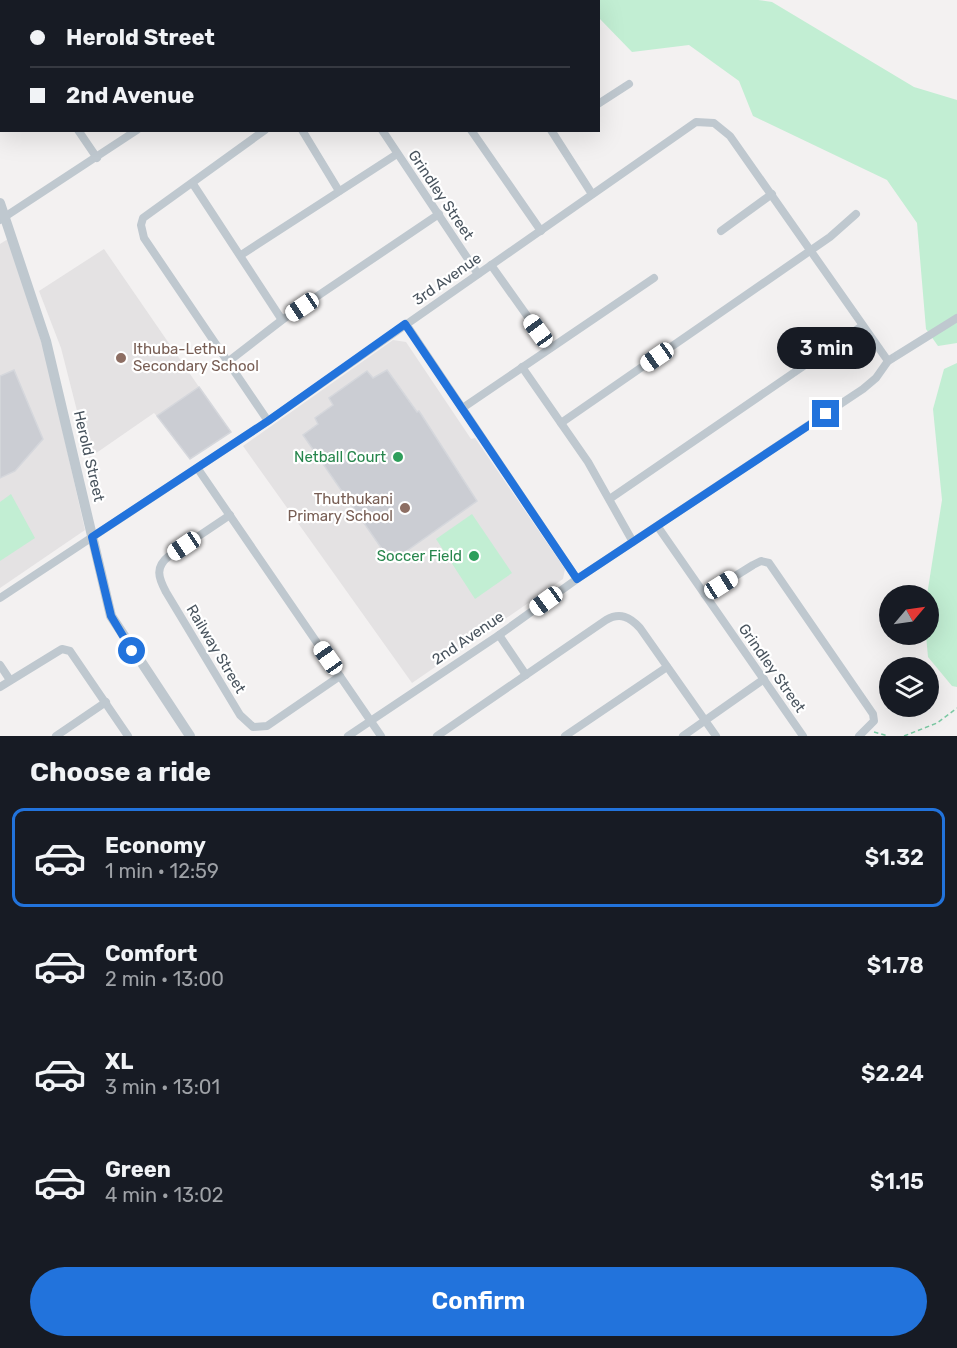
<!DOCTYPE html>
<html lang="en">
<head>
<meta charset="utf-8">
<style>
  body { margin:0; font-family:Rubik,sans-serif; background:#242831; color:#f1f3f6; height:100vh; display:flex; flex-direction:column; font-size:22px; white-space:nowrap }
  * { box-sizing:border-box; margin:0 }
  p { font-size:20px; color:#9ea1a6 }
  .icon { flex:none; width:33px; height:33px; fill:none; stroke:currentColor; stroke-width:2; stroke-linecap:round; stroke-linejoin:round }
  .map { position:relative; height:736px; overflow:hidden }
  .panel { display:flex; flex-direction:column; background:#171b24; flex:1 }
  .panel>* { flex:none }
  .top-card { position:absolute; left:0px; top:0px; width:600px; height:132px; box-shadow:0 6px 24px #0002; display:grid; align-content:center; height:132px; padding:0 30px; background:#171b24 }
  .needle { width:39px; rotate:61deg }
  .buttons { position:absolute; left:879px; top:585px; display:grid; gap:12px }
  .buttons a { display:grid; place-items:center; width:60px; height:60px; border-radius:50%; background:#171b24; box-shadow:0 6px 24px #0002; font-size:30px }
  .end { position:absolute; width:27px; height:27px; margin:-14px; border:8px solid #2273dc; background:#fff; box-shadow:0 0 0 3px #fff }
  .from { border-radius:50% }
  .bubble { position:absolute; height:42px; border-radius:21px; background:#171b24; box-shadow:0 6px 24px #0002; font-size:20px; font-weight:600; line-height:42px; text-align:center }
  .car { position:absolute; width:18px; height:36px; margin:-18px -9px; border-radius:8px; box-shadow:0 0 4px 2px #0007; background:linear-gradient(#fff 24%,#345 0 40%,#fff 0 76%,#345 0 86%,#fff 0) }
  .top-card b { display:flex; align-items:center; gap:21px; height:57px; font-size:22px }
  .top-card b+b { border-top:2px solid #363941 }
  .top-card i { width:15px; height:15px; background:#f1f3f6 }
  ul { padding:0; list-style:none }
  li { display:flex; align-items:center; gap:18px; height:99px; margin:0 12px 9px; padding:0 18px; border:3px solid transparent; border-radius:12px }
  li div { flex:1 }
  li b { display:block; font-size:22px }
  li em { font-style:normal; font-weight:600 }
  li.selected { border-color:#2273dc }
  li>.icon { width:54px; height:54px; stroke-width:1.5 }
  h2 { padding:0 30px; font-size:27px; line-height:72px }
  .button { display:flex; gap:12px; margin-top:auto; padding:12px 30px }
  .button a { flex:1; height:69px; border-radius:36px; background:#2273dc; color:#fff; font-size:24px; font-weight:600; line-height:69px; text-align:center }
  .map>svg:first-child { display:block }
</style>
</head>
<body>
<div class="map">
<svg width="957" height="736" viewBox="0 0 957 736">
  <rect width="100%" height="100%" fill="#f3f1f1"/>
  <g fill="#e4e2e3">
    <polygon points="8,239 46,357 85,530 0,588 0,244"/>
    <polygon points="104,249 199,387 157,416 154,413 89,458 61,348 39,291"/>
    <polygon points="393,340 406,342 463,427 471,439 475,438 565,569 563,579 412,683 243,446"/>
  </g>
  <g fill="#c2eed3">
    <polygon points="581,0 758,0 772,2 914,87 957,100 957,343 938,346 926,329 917,223 887,180 753,116 739,81 689,45 632,52 599,18 598,2"/>
    <polygon points="957,363 957,687 952,686 928,657 926,635 928,634 927,595 942,500 933,409 944,369"/>
    <polygon points="11,494 35,538 0,561 0,502"/>
    <polygon points="472,514 512,573 475,599 436,539"/>
  </g>
  <g fill="#cbcdd3" stroke="#d5d7dc" stroke-width="1.5">
    <polygon points="14,370 43,439 15,471 0,478 0,376"/>
    <polygon points="387,370 417,412 419,411 477,501 391,562 303,435 318,424 315,418 333,405 329,398 367,371 373,378"/>
    <polygon points="199,387 231,432 190,459 157,416"/>
  </g>
  <g fill="none" stroke-linecap="round" stroke-linejoin="round">
    <g stroke="#7ccaa4" stroke-width="1.5" stroke-dasharray="4.5 3" stroke-linecap="butt">
      <polyline points="874,732 888,736"/>
      <polyline points="904,736 937,723 957,708"/>
    </g>
    <g stroke="#bfc8cf" stroke-width="8">
      <polyline points="70,0 71,2"/>
      <polyline points="152,0 153,2"/>
      <polyline points="293,0 294,2"/>
      <polyline points="413,0 416,2"/>
      <polyline points="464,0 465,2"/>
      <polyline points="179,2 181,0"/>
      <polyline points="328,2 331,0"/>
      <polyline points="0,17 2,19"/>
      <polyline points="598,104 629,84"/>
      <polyline points="78,130 97,158"/>
      <polyline points="265,130 143,218 141,225 144,238 268,421"/>
      <polyline points="302,130 339,191"/>
      <polyline points="382,130 478,274"/>
      <polyline points="471,130 541,231"/>
      <polyline points="551,130 592,194"/>
      <polyline points="193,184 282,320"/>
      <polyline points="0,220 137,130"/>
      <polyline points="721,231 772,194"/>
      <polyline points="241,255 397,154"/>
      <polyline points="491,265 550,348"/>
      <polyline points="406,324 577,579"/>
      <polyline points="229,361 282,320 439,214"/>
      <polyline points="522,367 588,462 633,542"/>
      <polyline points="464,407 654,278"/>
      <polyline points="561,423 830,237 856,214"/>
      <polyline points="198,469 381,736"/>
      <polyline points="611,498 862,326"/>
      <path d="M230 515 169 556C155 567 158 577 166 592L240 715 253 727 267 726 340 676"/>
      <polyline points="658,527 803,736"/>
      <polyline points="705,595 753,565 761,561 769,563 873,714 874,721 859,736"/>
      <polyline points="0,598 268,421 696,122 714,123 730,136 888,361"/>
      <polyline points="499,635 526,675"/>
      <polyline points="0,665 10,680"/>
      <polyline points="0,687 57,652 62,649 70,651 128,736"/>
      <polyline points="56,736 106,702"/>
      <polyline points="348,736 499,635 577,579 863,389 876,378 888,361 957,318"/>
      <path d="M437 736 606 620C620 612 630 617 640 628L716 736"/>
      <polyline points="565,736 667,667"/>
      <polyline points="683,736 764,679"/>
    </g>
    <polyline stroke="#bfc8cf" stroke-width="10" points="0,203 46,341 111,616 190,736"/>
  </g>
  <g fill="none" stroke-linecap="round" stroke-linejoin="round">
    <polyline stroke="#2273dc" stroke-width="8" points="132,651 111,616 92,537 268,421 405,324 577,579 826,414"/>
  </g>
  <g fill="#8d6e63" stroke="#fff" stroke-width="2">
    <circle cx="121" cy="358" r="6"/>
    <circle cx="405" cy="508" r="6"/>
  </g>
  <g fill="#2e9e5b" stroke="#fff" stroke-width="2">
    <circle cx="398" cy="457" r="6"/>
    <circle cx="474" cy="556" r="6"/>
  </g>
  <g text-anchor="middle" dominant-baseline="central" stroke-width="4.5" stroke-linejoin="round" paint-order="stroke">
    <g font-size="15" fill="#49545e" stroke="#fff">
      <text transform="translate(441 195) rotate(56)">Grindley Street</text>
      <text transform="translate(447 279) rotate(-35)">3rd Avenue</text>
      <text transform="translate(89 456) rotate(77)">Herold Street</text>
      <text transform="translate(468 638) rotate(-34)">2nd Avenue</text>
      <text transform="translate(216 649) rotate(59)">Railway Street</text>
      <text transform="translate(772 668) rotate(55)">Grindley Street</text>
    </g>
    <g font-size="15" fill="#785e54" stroke="#fff" text-anchor="start">
      <text x="133" y="349">Ithuba-Lethu<tspan x="133" dy="17">Secondary School</tspan></text>
      <text x="393" y="499" text-anchor="end">Thuthukani<tspan x="393" dy="17">Primary School</tspan></text>
    </g>
    <g font-size="15" fill="#27864d" stroke="#fff" text-anchor="end">
      <text x="386" y="457">Netball Court</text>
      <text x="462" y="556">Soccer Field</text>
    </g>
  </g>
</svg>
<div class="buttons">
<a><svg class="needle" viewBox="-14 -14 28 28"><path d="M0-13l5 13h-10z" fill="#e53935"/><path d="M0 13l5-13h-10z" fill="#9ea1a6"/></svg></a>
<a><svg class="icon" aria-label="layers" viewBox="0 0 24 24"><path d="M12 4l9 5-9 5-9-5zM3 14l9 5 9-5"/></svg></a>
</div>
<i class="end from" style="left:132px;top:651px"></i>
<i class="end" style="left:826px;top:414px"></i>
<div class="bubble" style="left:777px;top:327px;width:99px">3 min</div>
<i class="car" style="left:302px;top:307px;rotate:236deg"></i>
<i class="car" style="left:538px;top:331px;rotate:324deg"></i>
<i class="car" style="left:657px;top:357px;rotate:235deg"></i>
<i class="car" style="left:184px;top:546px;rotate:236deg"></i>
<i class="car" style="left:721px;top:585px;rotate:58deg"></i>
<i class="car" style="left:546px;top:601px;rotate:234deg"></i>
<i class="car" style="left:328px;top:658px;rotate:325deg"></i>
<div class="top-card">
<b><i class="from"></i>Herold Street</b>
<b><i></i>2nd Avenue</b>
</div>
</div>
<section class="panel">
<h2>Choose a ride</h2>
<ul>
<li class="selected"><svg class="icon" aria-label="car" viewBox="0 0 24 24"><path d="M5 17H2v-5l4-1 3-4h7l3 4 3 1v5h-3M9 17h6M6 11h13"/><circle cx="7" cy="17" r="2"/><circle cx="17" cy="17" r="2"/></svg><div><b>Economy</b><p>1 min · 12:59</p></div><em>$1.32</em></li>
<li><svg class="icon" aria-label="car" viewBox="0 0 24 24"><path d="M5 17H2v-5l4-1 3-4h7l3 4 3 1v5h-3M9 17h6M6 11h13"/><circle cx="7" cy="17" r="2"/><circle cx="17" cy="17" r="2"/></svg><div><b>Comfort</b><p>2 min · 13:00</p></div><em>$1.78</em></li>
<li><svg class="icon" aria-label="car" viewBox="0 0 24 24"><path d="M5 17H2v-5l4-1 3-4h7l3 4 3 1v5h-3M9 17h6M6 11h13"/><circle cx="7" cy="17" r="2"/><circle cx="17" cy="17" r="2"/></svg><div><b>XL</b><p>3 min · 13:01</p></div><em>$2.24</em></li>
<li><svg class="icon" aria-label="car" viewBox="0 0 24 24"><path d="M5 17H2v-5l4-1 3-4h7l3 4 3 1v5h-3M9 17h6M6 11h13"/><circle cx="7" cy="17" r="2"/><circle cx="17" cy="17" r="2"/></svg><div><b>Green</b><p>4 min · 13:02</p></div><em>$1.15</em></li>
</ul>
<div class="button"><a>Confirm</a></div>
</section>
</body>
</html>
